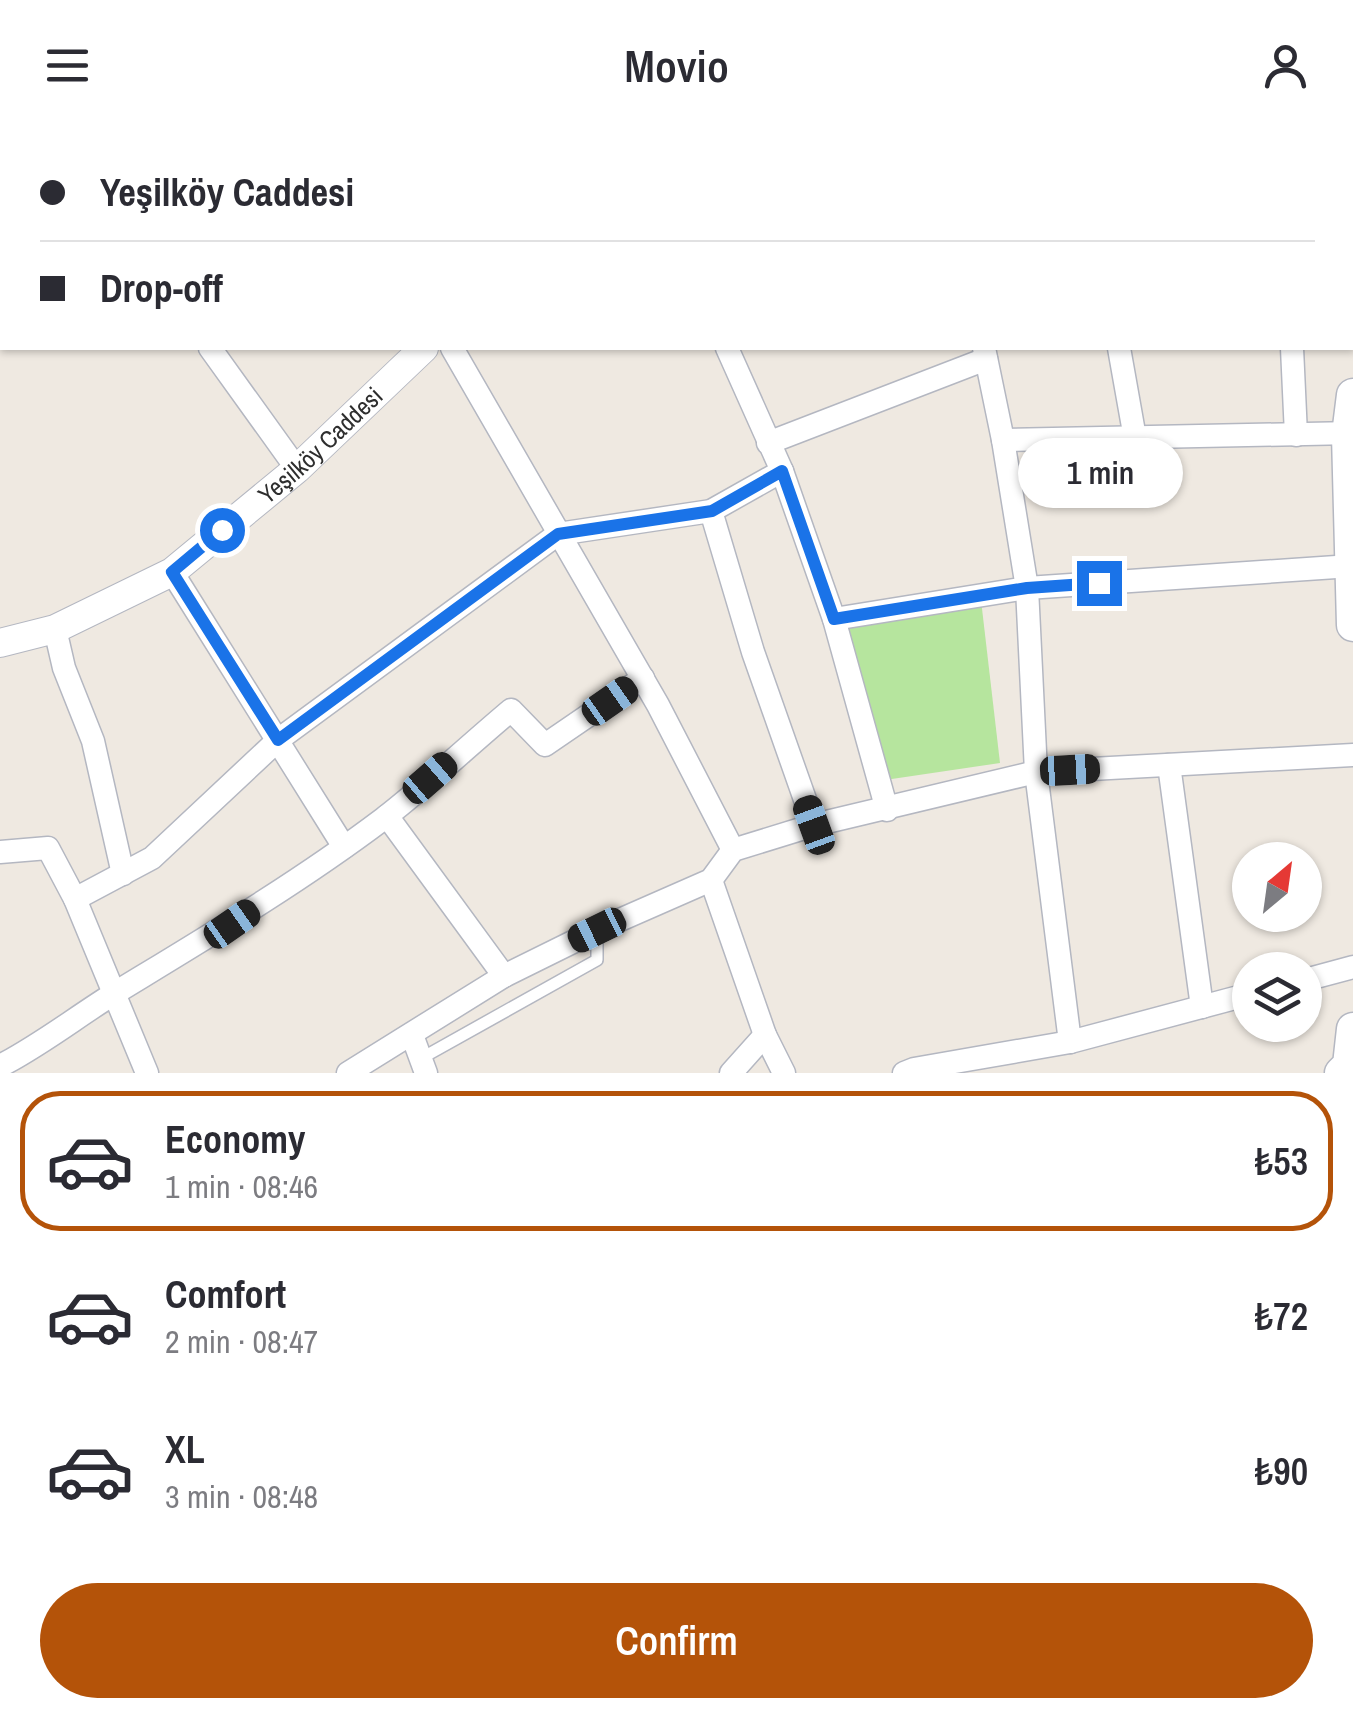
<!DOCTYPE html>
<html lang="en">
<head>
<meta charset="utf-8">
<style>
  body { margin:0; font-family:"Archivo Narrow",sans-serif; background:#f7f7f7; color:#2b2b33; height:100vh; display:flex; flex-direction:column; font-size:38px; white-space:nowrap }
  * { box-sizing:border-box; margin:0 }
  p { font-size:32px; color:#7c7c81 }
  .icon { flex:none; width:55px; height:55px; fill:none; stroke:currentColor; stroke-width:2; stroke-linecap:round; stroke-linejoin:round }
  .map { position:relative; height:943px; overflow:hidden }
  .sheet { display:flex; flex-direction:column; background:#fff; flex:1 }
  .sheet>* { flex:none }
  .hud { position:absolute; left:0px; top:0px; width:1355px; height:220px; box-shadow:0 2px 8px #0004; display:grid; align-content:center; height:220px; padding:0 40px; background:#fff }
  .needle { width:65px; rotate:29deg }
  .buttons { position:absolute; left:1232px; top:712px; display:grid; gap:20px }
  .buttons a { display:grid; place-items:center; width:90px; height:90px; border-radius:50%; background:#fff; box-shadow:0 2px 8px #0004; font-size:50px }
  .end { position:absolute; width:45px; height:45px; margin:-22px; border:12px solid #1a73e8; background:#fff; box-shadow:0 0 0 5px #fff }
  .from { border-radius:50% }
  .bubble { position:absolute; height:70px; border-radius:35px; background:#fff; box-shadow:0 2px 8px #0004; font-size:32px; font-weight:600; line-height:70px; text-align:center }
  .car { position:absolute; width:30px; height:60px; margin:-30px -15px; border-radius:12px; box-shadow:0 0 8px 2px #0007; background:linear-gradient(#222 24%,#8ab4d8 0 40%,#222 0 76%,#8ab4d8 0 86%,#222 0) }
  .hud b { display:flex; align-items:center; gap:35px; height:95px; font-size:38px }
  .hud b+b { border-top:2px solid #e1e1e2 }
  .hud i { width:25px; height:25px; background:#2b2b33 }
  ul { padding:18px 0 0; list-style:none }
  li { display:flex; align-items:center; gap:30px; height:140px; margin:0 20px 15px; padding:0 20px; border:5px solid transparent; border-radius:40px }
  li div { flex:1 }
  li b { display:block; font-size:38px }
  li em { font-style:normal; font-weight:600 }
  li.on { border-color:#b45309 }
  li>.icon { width:90px; height:90px; stroke-width:1.5 }
  .primary-button { display:flex; gap:20px; margin-top:auto; padding:20px 40px }
  .primary-button a { flex:1; height:115px; border-radius:60px; background:#b45309; color:#fff; font-size:40px; font-weight:600; line-height:115px; text-align:center }
  header { display:flex; justify-content:space-between; align-items:center; height:130px; padding:0 40px; background:#fff; font-size:45px; font-weight:600 }
  .map>svg:first-child { display:block }
</style>
</head>
<body>
<header><svg class="icon" aria-label="menu" viewBox="0 0 24 24"><path d="M4 6h16M4 12h16M4 18h16"/></svg>Movio<svg class="icon" aria-label="person" viewBox="0 0 24 24"><circle cx="12" cy="8" r="4"/><path d="M4 21q1-7 8-7t8 7"/></svg></header>
<div class="map">
<svg width="1353" height="943" viewBox="0 0 1353 943">
  <rect width="100%" height="100%" fill="#efe9e1"/>
  <polygon fill="#b6e59e" points="981,470 1000,633 885,650 840,496"/>
  <g fill="none" stroke-linecap="round" stroke-linejoin="round">
    <g stroke="#b4b7c1" stroke-width="14">
      <polyline id="service" points="420,929 597,830 597,801"/>
    </g>
    <g stroke="#b4b7c1" stroke-width="25">
      <g id="minor">
        <polyline points="69,0 70,2"/>
        <polyline points="348,0 349,2"/>
        <polyline points="738,0 739,2"/>
        <polyline points="1080,0 1081,2"/>
        <polyline points="1285,0 1285,2"/>
        <polyline points="256,2 260,0"/>
        <polyline points="0,149 2,148"/>
        <polyline points="210,218 297,339"/>
        <polyline points="452,218 658,575 733,720"/>
        <polyline points="727,218 782,341 834,489 887,680"/>
        <polyline points="984,218 1003,310 1027,458 1036,642 1070,912"/>
        <polyline points="1119,218 1135,308"/>
        <polyline points="1292,218 1296,305"/>
        <polyline points="1003,310 1353,303"/>
        <polyline points="768,313 986,229"/>
        <polyline points="711,381 753,522 814,695"/>
        <polyline points="172,442 344,717"/>
        <polyline points="834,489 1027,458 1351,436"/>
        <polyline points="55,499 64,538 93,611 123,744"/>
        <polyline points="1169,635 1202,877"/>
        <polyline points="387,686 504,846"/>
        <polyline points="0,722 48,718 75,769 147,943"/>
        <polyline points="711,750 765,905 784,943"/>
        <polyline points="75,769 152,728 278,610 558,404 711,381 782,341"/>
        <polyline points="1305,850 1353,837"/>
        <polyline points="412,905 426,943"/>
        <path d="M0 936C41 915 76 887 115 863 207 807 298 753 383 689 427 655 468 616 511 580L545 615 643 548"/>
        <polyline points="348,943 504,846 597,800 711,750 733,720 814,695 1036,642 1353,625"/>
        <polyline points="731,943 765,905"/>
        <polyline points="904,943 914,939 1070,912 1250,864"/>
      </g>
    </g>
    <g stroke="#b4b7c1" stroke-width="30">
      <g id="tertiary">
        <polyline points="959,2 963,0"/>
        <path id="s1" d="M0 513 55 499 172 442 297 339 424 218"/>
      </g>
    </g>
    <g stroke="#b4b7c1" stroke-width="35">
      <g id="secondary">
        <polyline points="1353,265 1348,305 1353,495"/>
        <polyline points="1341,943 1349,935 1353,899"/>
      </g>
    </g>
    <use href="#service" stroke="#fff" stroke-width="11"/>
    <use href="#minor" stroke="#fff" stroke-width="22"/>
    <use href="#tertiary" stroke="#fff" stroke-width="28"/>
    <use href="#secondary" stroke="#fff" stroke-width="32"/>
  </g>
  <g fill="none" stroke-linecap="round" stroke-linejoin="round">
    <polyline stroke="#1a73e8" stroke-width="12" points="222,400 172,442 278,610 558,404 712,381 782,341 834,489 1027,458 1099,453"/>
  </g>
  <g text-anchor="middle" dominant-baseline="central" stroke-width="8" stroke-linejoin="round" paint-order="stroke">
    <g font-size="25" fill="#2e2e2e" stroke="#fff">
      <text stroke="none"><textPath href="#s1" startOffset="382">Yeşilköy Caddesi</textPath></text>
    </g>
  </g>
</svg>
<div class="buttons">
<a><svg class="needle" viewBox="-14 -14 28 28"><path d="M0-13l5 13h-10z" fill="#e53935"/><path d="M0 13l5-13h-10z" fill="#7c7c81"/></svg></a>
<a><svg class="icon" aria-label="layers" viewBox="0 0 24 24"><path d="M12 4l9 5-9 5-9-5zM3 14l9 5 9-5"/></svg></a>
</div>
<i class="end from" style="left:222px;top:400px"></i>
<i class="end" style="left:1099px;top:453px"></i>
<div class="bubble" style="left:1018px;top:308px;width:165px">1 min</div>
<i class="car" style="left:610px;top:571px;rotate:55deg"></i>
<i class="car" style="left:1070px;top:640px;rotate:87deg"></i>
<i class="car" style="left:430px;top:648px;rotate:49deg"></i>
<i class="car" style="left:814px;top:695px;rotate:340deg"></i>
<i class="car" style="left:232px;top:794px;rotate:55deg"></i>
<i class="car" style="left:597px;top:800px;rotate:244deg"></i>
<div class="hud">
<b><i class="from"></i>Yeşilköy Caddesi</b>
<b><i></i>Drop-off</b>
</div>
</div>
<section class="sheet">
<ul>
<li class="on"><svg class="icon" aria-label="car" viewBox="0 0 24 24"><path d="M5 17H2v-5l4-1 3-4h7l3 4 3 1v5h-3M9 17h6M6 11h13"/><circle cx="7" cy="17" r="2"/><circle cx="17" cy="17" r="2"/></svg><div><b>Economy</b><p>1 min · 08:46</p></div><em>₺53</em></li>
<li><svg class="icon" aria-label="car" viewBox="0 0 24 24"><path d="M5 17H2v-5l4-1 3-4h7l3 4 3 1v5h-3M9 17h6M6 11h13"/><circle cx="7" cy="17" r="2"/><circle cx="17" cy="17" r="2"/></svg><div><b>Comfort</b><p>2 min · 08:47</p></div><em>₺72</em></li>
<li><svg class="icon" aria-label="car" viewBox="0 0 24 24"><path d="M5 17H2v-5l4-1 3-4h7l3 4 3 1v5h-3M9 17h6M6 11h13"/><circle cx="7" cy="17" r="2"/><circle cx="17" cy="17" r="2"/></svg><div><b>XL</b><p>3 min · 08:48</p></div><em>₺90</em></li>
</ul>
<div class="primary-button"><a>Confirm</a></div>
</section>
</body>
</html>
